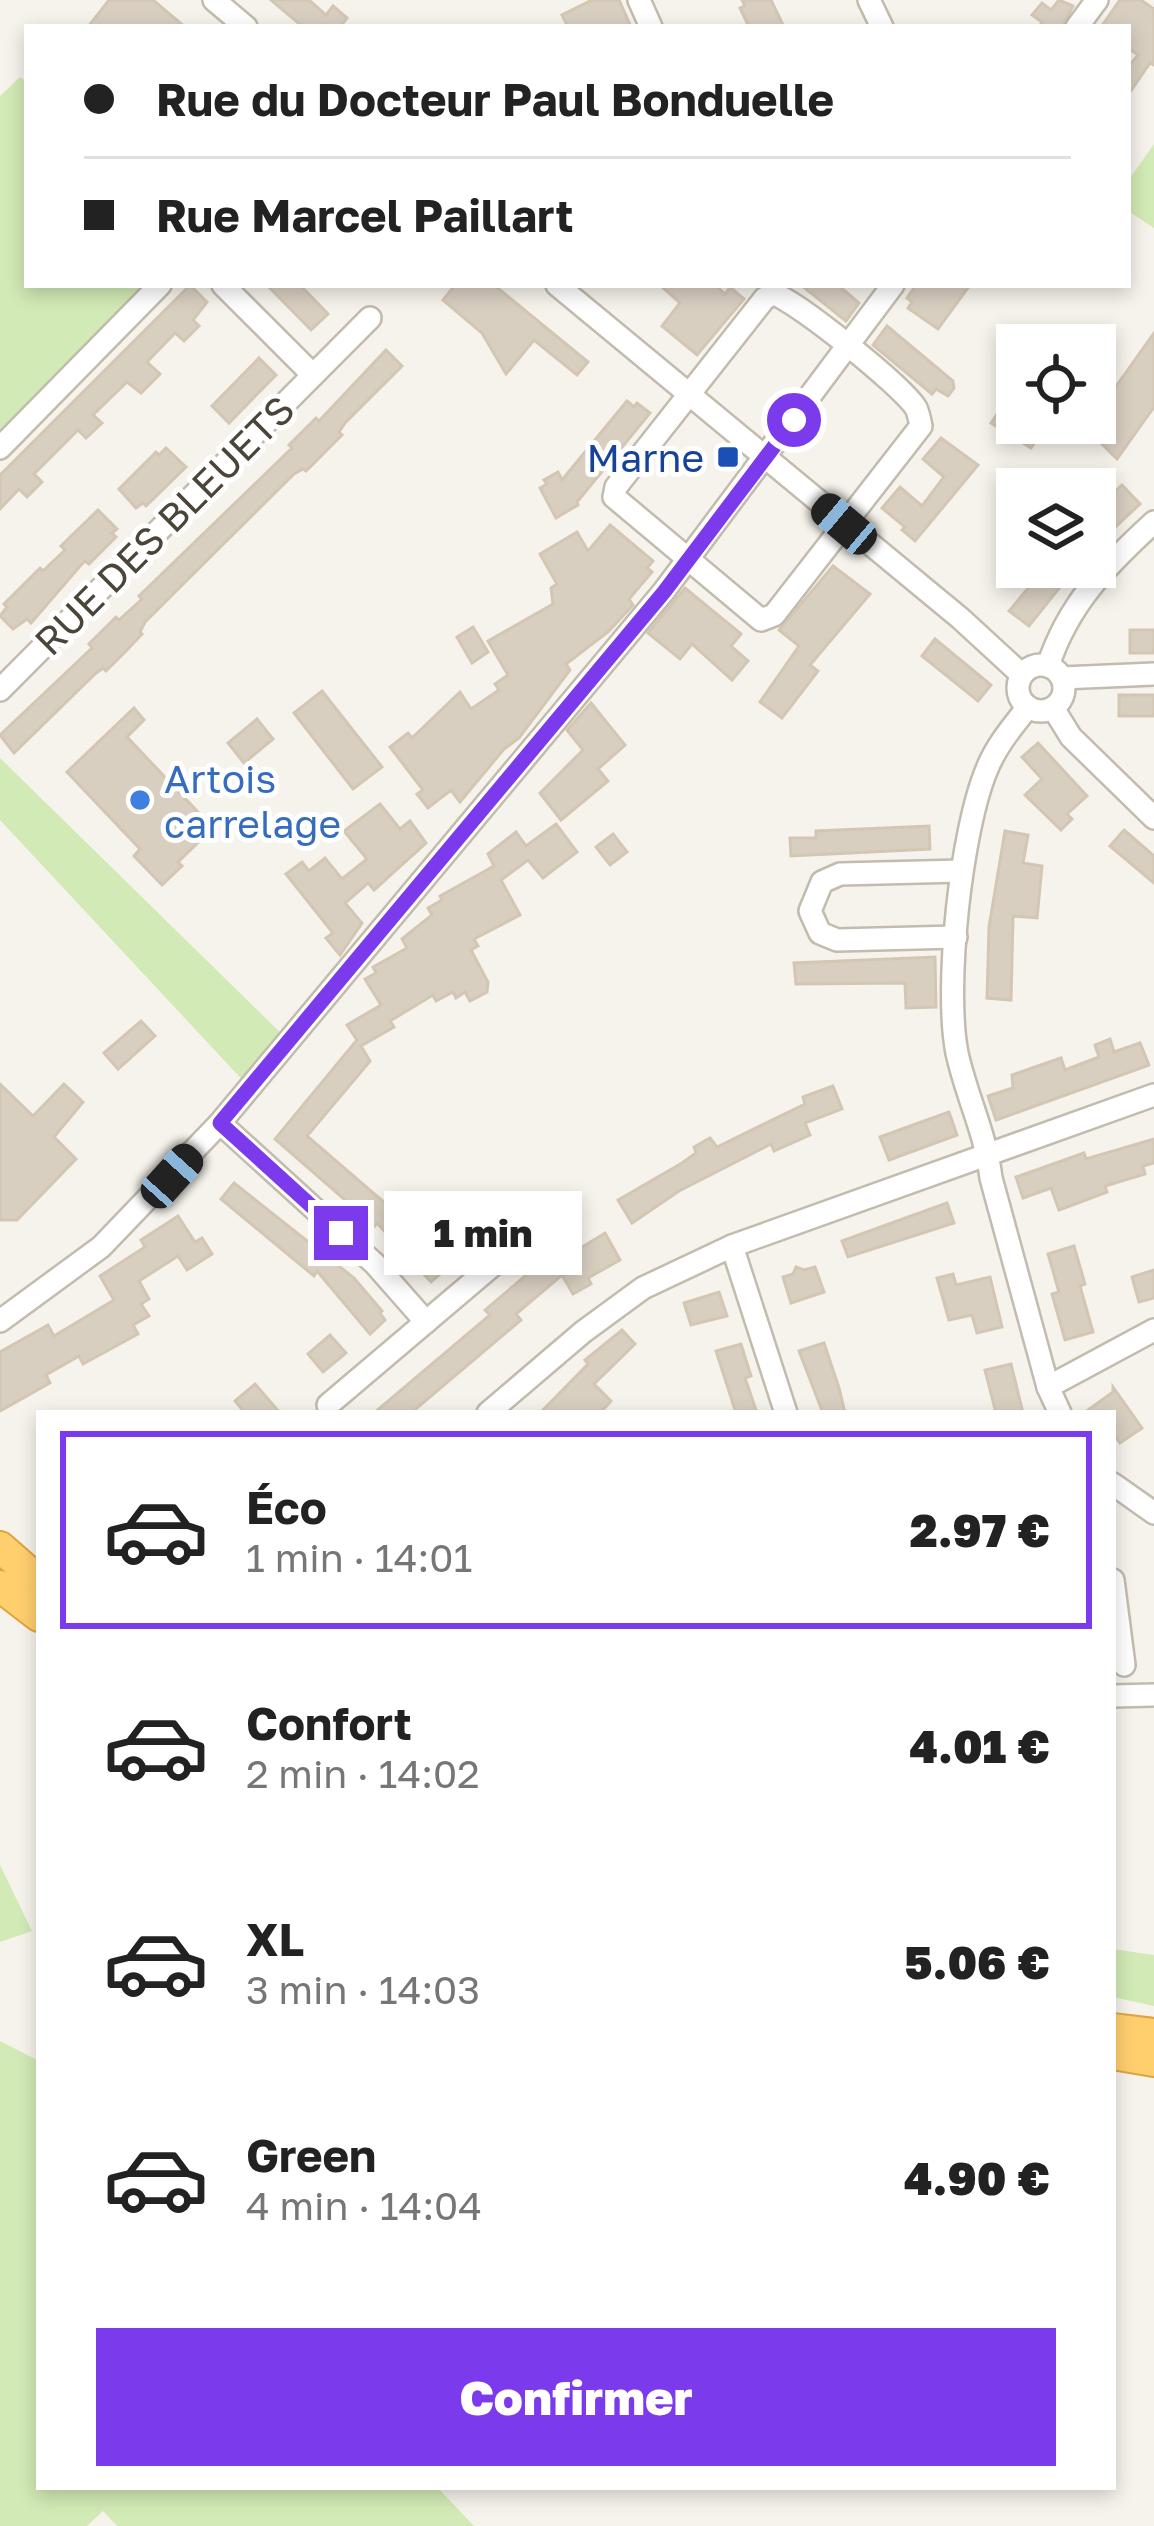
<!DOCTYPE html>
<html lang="fr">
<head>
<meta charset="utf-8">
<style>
  body { margin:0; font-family:"Golos Text",sans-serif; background:#f6f6f6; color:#222; height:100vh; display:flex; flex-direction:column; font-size:45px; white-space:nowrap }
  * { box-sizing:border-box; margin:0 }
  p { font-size:39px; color:#767676 }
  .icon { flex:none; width:66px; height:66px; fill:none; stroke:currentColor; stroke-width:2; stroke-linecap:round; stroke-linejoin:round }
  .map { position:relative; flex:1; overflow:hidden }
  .side { position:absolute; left:36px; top:1410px; width:1080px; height:1080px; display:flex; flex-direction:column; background:#fff; border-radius:0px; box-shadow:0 6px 18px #0003 }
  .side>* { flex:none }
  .guide { position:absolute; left:24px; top:24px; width:1107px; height:264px; border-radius:0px; box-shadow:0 6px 18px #0003; display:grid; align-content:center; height:264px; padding:0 60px; background:#fff }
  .buttons { position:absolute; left:996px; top:324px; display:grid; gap:24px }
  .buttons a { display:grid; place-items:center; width:120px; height:120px; border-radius:0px; background:#fff; box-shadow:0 6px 18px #0003; font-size:60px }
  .end { position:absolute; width:54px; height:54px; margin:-27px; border:15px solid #7c3aed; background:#fff; box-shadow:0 0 0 6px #fff }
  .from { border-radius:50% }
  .bubble { position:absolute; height:84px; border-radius:0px; background:#fff; box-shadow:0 6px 18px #0003; font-size:39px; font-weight:800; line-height:84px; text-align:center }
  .car { position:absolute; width:36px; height:72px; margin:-36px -18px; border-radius:15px; box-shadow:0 0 9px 3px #0007; background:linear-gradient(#222 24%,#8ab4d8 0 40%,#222 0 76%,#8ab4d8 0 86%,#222 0) }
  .guide b { display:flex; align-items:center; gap:42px; height:114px; font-size:45px }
  .guide b+b { border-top:3px solid #e0e0e0 }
  .guide i { width:30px; height:30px; background:#222 }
  ul { padding:21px 0 0; list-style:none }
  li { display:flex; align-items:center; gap:36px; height:198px; margin:0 24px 18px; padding:0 36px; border:6px solid transparent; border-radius:0px }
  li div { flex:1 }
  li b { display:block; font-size:45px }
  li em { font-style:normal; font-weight:800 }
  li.selected { border-color:#7c3aed }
  li>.icon { width:108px; height:108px; stroke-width:1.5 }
  .button { display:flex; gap:24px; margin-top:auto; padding:24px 60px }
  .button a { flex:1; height:138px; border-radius:0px; background:#7c3aed; color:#fff; font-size:48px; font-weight:800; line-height:138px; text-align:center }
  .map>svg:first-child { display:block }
</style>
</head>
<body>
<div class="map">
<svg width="1154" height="2526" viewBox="0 0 1154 2526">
  <rect width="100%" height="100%" fill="#f6f3ec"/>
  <g fill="#d2eab5">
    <polygon points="20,77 27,82 27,285 160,285 0,448 0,96"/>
    <polygon points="1154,144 1154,228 1128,211 1128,181"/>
    <polygon points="0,758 288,1040 249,1087 0,820"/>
    <polygon points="0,1865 32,1931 0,1942"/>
    <polygon points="1113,1949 1154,1955 1154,2006 1113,1997"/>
    <polygon points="0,2041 39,2061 39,2487 437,2487 474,2526 117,2526 103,2511 87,2526 0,2526"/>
  </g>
  <g fill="#d8cfc1" stroke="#d3c7b4" stroke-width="3">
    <polygon points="109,0 153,0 185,27 88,27"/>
    <polygon points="271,0 309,0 326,15 333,6 347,18 340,27 303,27"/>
    <polygon points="592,0 619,0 631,27 568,27 562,15"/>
    <polygon points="742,0 771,0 784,27 749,27 740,8 745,6"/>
    <polygon points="1059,0 1073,6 1062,27 1039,27 1042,22 1032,15 1042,3 1051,10"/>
    <polygon points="1120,0 1141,0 1154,9 1154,65 1150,63 1128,95 1128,67 1138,55 1128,48 1128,27 1101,27"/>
    <polygon points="190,285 207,302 193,320 199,326 184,341 175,333 147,362 160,374 141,393 127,382 93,415 102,423 86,438 78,430 34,474 42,482 27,497 19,489 0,509 0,475"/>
    <polygon points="267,285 300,285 328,314 311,330"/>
    <polygon points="455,285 494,285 588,362 577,375 534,340 506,374 482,333 443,300"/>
    <polygon points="660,285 715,285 725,294 730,287 744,299 697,355 662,326 680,303"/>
    <polygon points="801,285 838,285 859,303 846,321"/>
    <polygon points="916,285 970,285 938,329 908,308 912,302 907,298"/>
    <polygon points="887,326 953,381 954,388 948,396 936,389 932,394 873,345"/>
    <polygon points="1154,333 1154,407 1117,459 1086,428 1095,423 1095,416"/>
    <polygon points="386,350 402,366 345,423 339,432 342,435 306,471 303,469 294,474 145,622 140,632 142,634 126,651 106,671 103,668 95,674 14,753 0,735 92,648 89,644 116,617 119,620 142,599 139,596 292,448 289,445 316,418 319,421"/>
    <polygon points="259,358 276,375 229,423 212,406"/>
    <polygon points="1017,385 1017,423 1047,423 1031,448 991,423"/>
    <polygon points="627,401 634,407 637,403 650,413 577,502 578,505 556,518 540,488 547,484 544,480 558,472 562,480"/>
    <polygon points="941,438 978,465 915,541 902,530 905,527 882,508 900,487 922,506 944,477 923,459"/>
    <polygon points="166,448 186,467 146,506 143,503 136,508 119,489 156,452 159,455"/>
    <polygon points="1122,485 1140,504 1095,546 1095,510"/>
    <polygon points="98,510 117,529 112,533 116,537 89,564 85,561 81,565 31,623 27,619 13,629 0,616 7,607 4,604 40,568 43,571 65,550 61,546"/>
    <polygon points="610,525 653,561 647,568 652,572 629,599 633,605 608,632 566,664 570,670 519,738 504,749 460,802 451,790 428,808 417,794 423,790 390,747 408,733 412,738 460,692 471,709 499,690 495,684 508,675 488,641 553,604 551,588 557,584 540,554 577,532 588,551"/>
    <polygon points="833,566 870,594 810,665 818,671 782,718 760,702 799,646 779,630"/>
    <polygon points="1046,567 1076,567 1029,626 1009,611"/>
    <polygon points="685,588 741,634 731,646 748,661 732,680 692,644 680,659 648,633"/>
    <polygon points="473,627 488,652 472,663 457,637"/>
    <rect x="1130" y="630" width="24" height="23"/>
    <polygon points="935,639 991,685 978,701 922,656"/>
    <polygon points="322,691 382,767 353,789 294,713"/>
    <rect x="1119" y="695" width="35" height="21"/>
    <polygon points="591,703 625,745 598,769 608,781 561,820 540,793 583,750 567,730"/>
    <polygon points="134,708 144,720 127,737 213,828 178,862 182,866 162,885 134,856 140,849 67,772"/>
    <polygon points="257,719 273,739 244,763 228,743"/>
    <polygon points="1038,743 1087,796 1067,814 1072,819 1061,830 1025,795 1042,779 1022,757"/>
    <polygon points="380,804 400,829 410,821 426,843 374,890 368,883 345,903 362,923 340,955 326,938 333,933 286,874 302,862 309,871 325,858 342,879 367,859 344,831"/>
    <polygon points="556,824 577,852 543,878 528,860 501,880 520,915 474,939 478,946 471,950 488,982 487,992 470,1001 465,992 456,998 453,992 436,1001 433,995 390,1021 394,1027 361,1046 370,1061 307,1136 414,1228 446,1269 431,1282 377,1223 375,1226 275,1139 357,1040 347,1025 381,1005 365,979 376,973 373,967 407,948 402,939 432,915 428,908 442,900 440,896 494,866 488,854 516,832 526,846"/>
    <polygon points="929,826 930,849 791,856 790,838 816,838 816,831"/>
    <polygon points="1124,830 1154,856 1154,883 1110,846"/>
    <polygon points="1005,831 1028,835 1023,863 1042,866 1037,918 1013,916 1011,1000 987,998 989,927"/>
    <polygon points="613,834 627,852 610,865 596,847"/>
    <polygon points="935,957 936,1007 906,1008 905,983 796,984 794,963"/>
    <polygon points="141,1021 155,1036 118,1069 104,1053"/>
    <polygon points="1110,1039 1114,1052 1140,1043 1149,1065 996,1120 988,1096 1013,1088 1012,1075 1061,1058 1065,1070 1099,1057 1095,1045"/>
    <polygon points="0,1084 33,1116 64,1084 83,1102 54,1137 76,1159 17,1220 0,1220"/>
    <polygon points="833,1086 842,1109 805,1123 810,1135 774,1151 771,1144 679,1191 632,1223 618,1200 682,1163 696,1153 694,1147 710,1138 717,1147 805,1104 803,1097"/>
    <polygon points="949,1112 957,1135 889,1160 880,1137"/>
    <polygon points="1154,1139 1154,1163 1143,1166 1145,1174 1105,1186 1107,1192 1059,1210 1051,1188 1023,1198 1016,1177 1084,1153 1086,1159"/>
    <polygon points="234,1183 354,1278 382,1311 380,1313 385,1320 370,1334 317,1271 314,1276 221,1199"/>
    <polygon points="494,1198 507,1219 476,1244 460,1225"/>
    <polygon points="947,1203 954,1223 848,1257 842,1241"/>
    <polygon points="178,1216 195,1242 202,1238 212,1254 187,1270 178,1256 139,1281 149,1299 141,1304 149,1316 133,1325 138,1334 83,1364 79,1356 46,1375 50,1383 0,1411 0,1352 48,1325 54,1336 114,1300 100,1276 145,1247 141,1240"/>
    <polygon points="605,1233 620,1260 588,1278 591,1284 573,1294 562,1275 516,1314 521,1320 411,1413 374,1413 490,1315 485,1310 537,1266 540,1273"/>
    <polygon points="1074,1246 1085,1284 1080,1286 1093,1332 1065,1340 1052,1294 1059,1292 1048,1254"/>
    <polygon points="796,1267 804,1270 815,1267 824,1292 791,1303 783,1277 793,1274"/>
    <polygon points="1154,1270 1154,1298 1139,1302 1132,1277"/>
    <polygon points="953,1274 956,1285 990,1277 1002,1327 977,1333 972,1315 949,1320 937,1278"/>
    <polygon points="719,1292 727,1316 691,1325 684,1303"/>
    <polygon points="622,1330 635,1344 594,1384 611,1401 600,1413 540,1413 588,1364 585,1360"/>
    <polygon points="330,1335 346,1353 323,1372 308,1354"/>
    <polygon points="824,1343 839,1388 845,1413 823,1413 799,1351"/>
    <polygon points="741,1344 751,1376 745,1378 757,1413 736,1413 716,1351"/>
    <polygon points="1011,1364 1023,1413 996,1413 985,1370"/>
    <polygon points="255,1384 280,1413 245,1413 235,1401"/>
    <polygon points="1113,1387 1142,1428 1120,1443 1113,1433 1113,1413 1084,1413 1113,1392"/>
  </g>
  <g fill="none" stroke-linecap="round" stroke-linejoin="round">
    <g stroke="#c2bbae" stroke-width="26">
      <g id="minor">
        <polyline points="214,0 246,27"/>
        <polyline points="639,0 651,27"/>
        <polyline points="869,0 882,27"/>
        <polyline points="1077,27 1097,0"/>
        <polyline points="223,285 313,375"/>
        <polyline points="557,285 960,618 1022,675"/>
        <path d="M774 294C799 303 901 385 916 408 918 412 920 421 921 426L774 615 761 620 614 497 616 487 765 298Z"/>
        <polyline points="0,448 160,285"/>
        <circle cx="1041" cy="688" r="23"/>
        <path d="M1048 666C1068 604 1107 565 1154 522"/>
        <polyline points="1062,678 1154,674"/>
        <polyline points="0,690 370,318"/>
        <path d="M1028 707C1013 726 996 746 987 769 961 830 944 988 957 1053 966 1095 986 1134 991 1178L1048 1387 1060 1413"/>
        <polyline points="1053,708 1071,737 1154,818"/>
        <polyline points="956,937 837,940 820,933 810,911 822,882 840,874 961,871"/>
        <polyline points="220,1123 375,1264 426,1322"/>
        <polyline points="732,1246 786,1413"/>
        <polyline points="0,1321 101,1247 220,1123 664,591 893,285"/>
        <polyline points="1048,1387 1154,1330"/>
        <polyline points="328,1405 499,1260"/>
        <polyline points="488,1413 583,1332 643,1288 732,1246 1154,1095"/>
        <polyline points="1113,1484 1154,1513"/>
        <polyline points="1113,1580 1124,1665"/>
        <polyline points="1113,1696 1154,1695"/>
      </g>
    </g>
    <g stroke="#e0a43c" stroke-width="34">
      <g id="highway">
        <polyline points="0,1547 39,1581"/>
        <polyline points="0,1586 39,1616"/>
        <polyline points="1113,2029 1154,2034"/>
        <polyline points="1113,2054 1154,2061"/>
      </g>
    </g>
    <use href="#minor" stroke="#fff" stroke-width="21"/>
    <use href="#highway" stroke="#ffcf6e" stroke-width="30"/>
  </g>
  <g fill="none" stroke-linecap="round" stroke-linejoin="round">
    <polyline stroke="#7c3aed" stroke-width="15" points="341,1233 220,1123 664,592 794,420"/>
  </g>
  <rect fill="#1a4fb4" stroke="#fff" stroke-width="4.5" x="716" y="445" width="24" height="24" rx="6"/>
  <circle fill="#3f7fe0" stroke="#fff" stroke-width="4.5" cx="140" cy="800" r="12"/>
  <g text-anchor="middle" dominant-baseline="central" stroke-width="10" stroke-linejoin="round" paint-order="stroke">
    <g font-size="39" fill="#164399" stroke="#fff" text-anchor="end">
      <text x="704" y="457">Marne</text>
    </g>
    <g font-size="39" fill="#4b4439" stroke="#fff">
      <text transform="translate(164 525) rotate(-45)">RUE DES BLEUETS</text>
    </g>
    <g font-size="39" fill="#366cbe" stroke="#fff" text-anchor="start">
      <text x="164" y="778">Artois<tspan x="164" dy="45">carrelage</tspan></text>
    </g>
  </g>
</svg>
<div class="buttons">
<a><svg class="icon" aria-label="locate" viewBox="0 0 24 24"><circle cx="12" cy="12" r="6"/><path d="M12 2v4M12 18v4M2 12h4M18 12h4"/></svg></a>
<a><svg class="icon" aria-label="layers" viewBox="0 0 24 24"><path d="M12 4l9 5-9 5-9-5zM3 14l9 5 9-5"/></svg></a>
</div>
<i class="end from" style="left:794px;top:420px"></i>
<i class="end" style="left:341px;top:1233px"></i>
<div class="bubble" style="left:384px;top:1191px;width:198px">1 min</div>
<i class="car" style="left:844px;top:524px;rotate:310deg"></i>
<i class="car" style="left:172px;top:1176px;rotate:42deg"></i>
<div class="guide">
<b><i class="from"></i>Rue du Docteur Paul Bonduelle</b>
<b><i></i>Rue Marcel Paillart</b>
</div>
<section class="side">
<ul>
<li class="selected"><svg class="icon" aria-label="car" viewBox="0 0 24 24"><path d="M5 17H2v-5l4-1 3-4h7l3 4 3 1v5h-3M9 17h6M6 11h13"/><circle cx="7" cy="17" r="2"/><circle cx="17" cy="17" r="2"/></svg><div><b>Éco</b><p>1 min · 14:01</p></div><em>2.97 €</em></li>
<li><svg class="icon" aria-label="car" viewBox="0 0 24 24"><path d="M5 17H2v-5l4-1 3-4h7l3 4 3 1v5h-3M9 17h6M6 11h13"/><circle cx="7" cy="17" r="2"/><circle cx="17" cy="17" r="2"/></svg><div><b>Confort</b><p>2 min · 14:02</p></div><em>4.01 €</em></li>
<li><svg class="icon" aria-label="car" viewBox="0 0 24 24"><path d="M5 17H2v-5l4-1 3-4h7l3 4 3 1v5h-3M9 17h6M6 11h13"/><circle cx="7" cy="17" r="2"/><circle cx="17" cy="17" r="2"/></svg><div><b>XL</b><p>3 min · 14:03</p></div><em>5.06 €</em></li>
<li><svg class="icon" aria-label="car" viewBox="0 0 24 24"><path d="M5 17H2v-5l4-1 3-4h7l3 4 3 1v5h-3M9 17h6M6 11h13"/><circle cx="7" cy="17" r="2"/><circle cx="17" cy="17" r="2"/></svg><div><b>Green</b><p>4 min · 14:04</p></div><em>4.90 €</em></li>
</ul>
<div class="button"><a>Confirmer</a></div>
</section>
</div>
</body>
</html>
